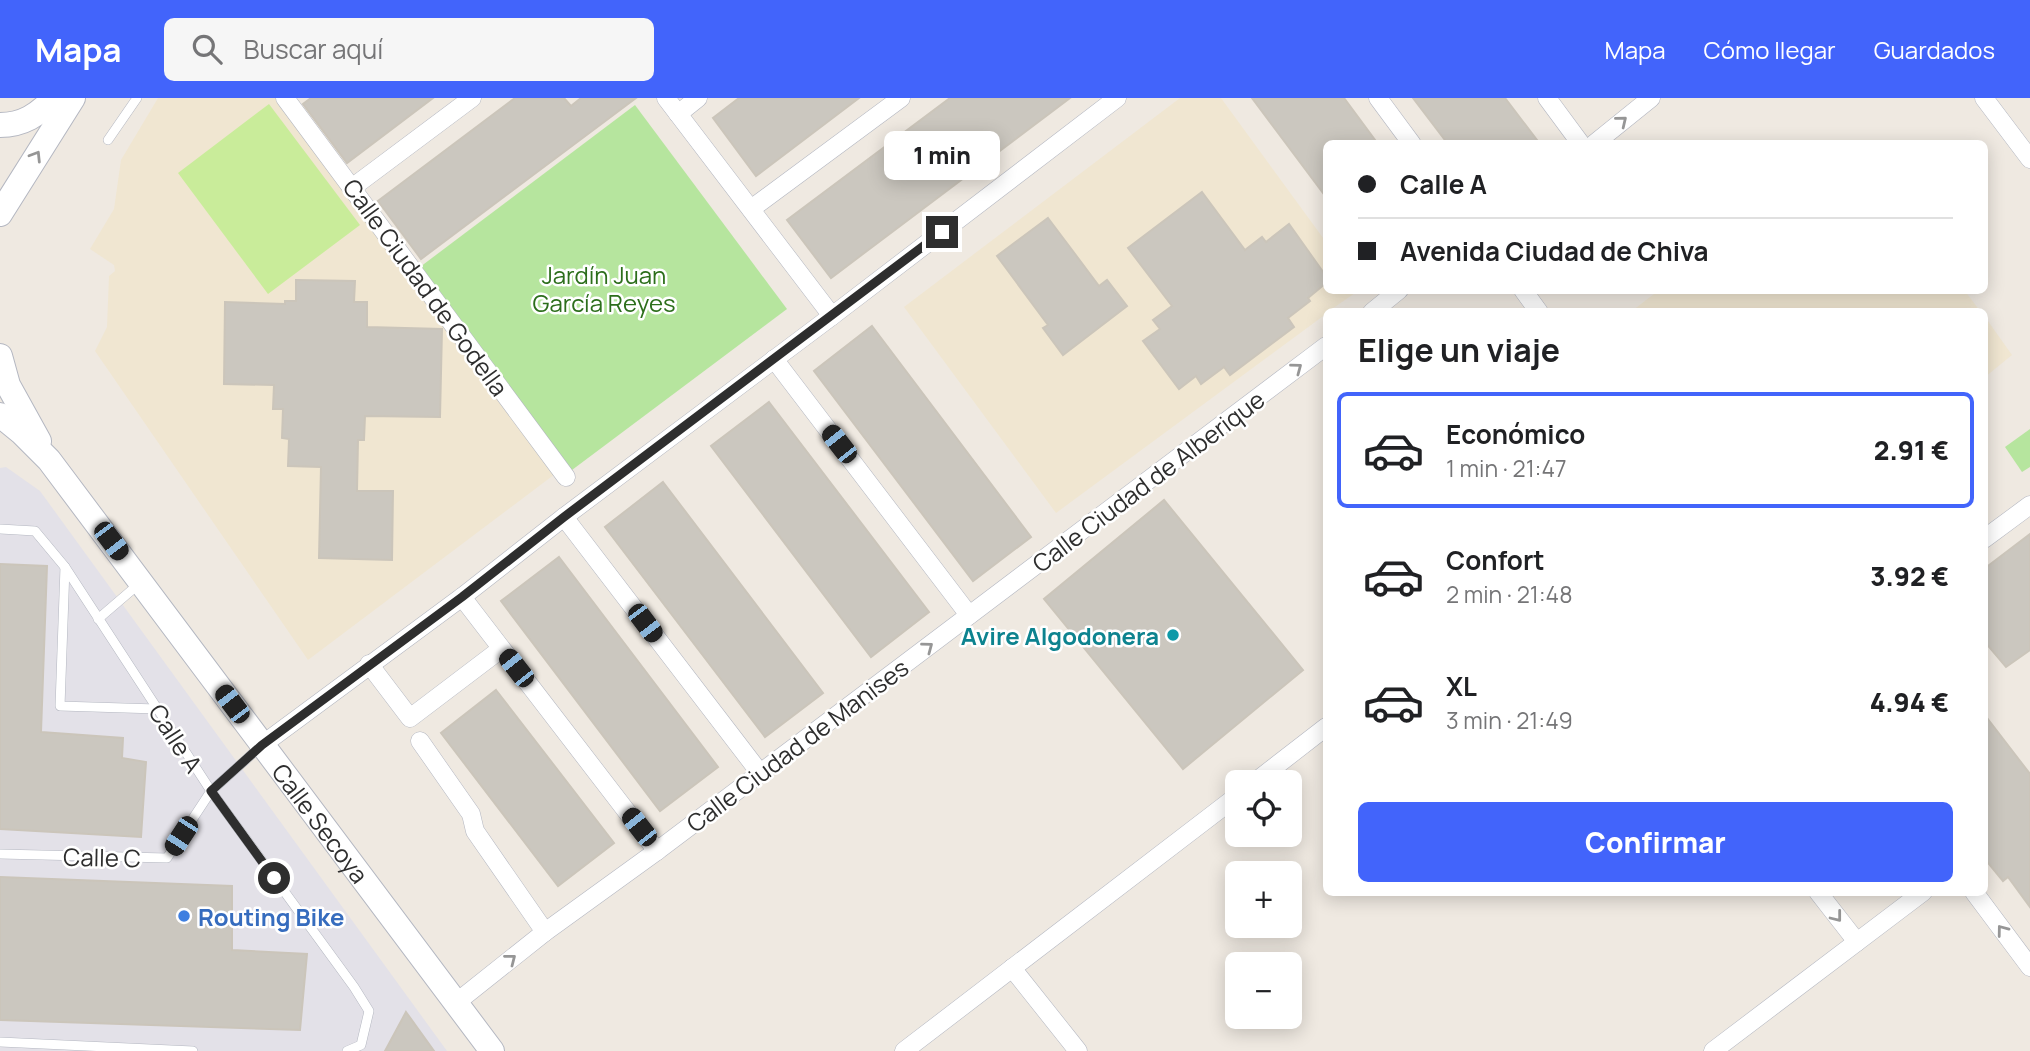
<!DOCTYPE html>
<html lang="es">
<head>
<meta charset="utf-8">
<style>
  body { margin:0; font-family:Manrope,sans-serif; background:#f6f6f6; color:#202124; height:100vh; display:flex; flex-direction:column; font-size:26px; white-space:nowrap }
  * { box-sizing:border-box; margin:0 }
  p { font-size:23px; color:#757577 }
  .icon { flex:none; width:38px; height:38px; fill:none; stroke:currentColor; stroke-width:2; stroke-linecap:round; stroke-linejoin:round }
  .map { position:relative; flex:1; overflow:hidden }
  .sheet { position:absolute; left:1323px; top:210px; width:665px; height:588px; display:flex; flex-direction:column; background:#fff; border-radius:10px; box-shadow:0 4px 18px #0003 }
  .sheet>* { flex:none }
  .hud { position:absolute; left:1323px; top:42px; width:665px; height:154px; border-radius:10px; box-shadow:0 4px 18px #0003; display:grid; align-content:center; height:154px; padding:0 35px; background:#fff }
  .tools { position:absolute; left:1225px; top:672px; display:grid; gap:14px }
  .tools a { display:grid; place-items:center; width:77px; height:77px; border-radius:10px; background:#fff; box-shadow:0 4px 18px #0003; font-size:35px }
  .end { position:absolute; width:32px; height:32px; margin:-16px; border:9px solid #2e2e2e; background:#fff; box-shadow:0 0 0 4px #fff }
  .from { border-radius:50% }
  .bubble { position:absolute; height:49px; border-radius:10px; background:#fff; box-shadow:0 4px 18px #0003; font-size:23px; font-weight:800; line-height:49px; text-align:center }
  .car { position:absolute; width:21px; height:42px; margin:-21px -10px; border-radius:9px; box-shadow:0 0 5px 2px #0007; background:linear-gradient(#222 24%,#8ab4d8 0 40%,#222 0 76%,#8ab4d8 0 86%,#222 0) }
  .hud b { display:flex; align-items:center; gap:24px; height:66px; font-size:26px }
  .hud b+b { border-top:2px solid #e0e0e0 }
  .hud i { width:18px; height:18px; background:#202124 }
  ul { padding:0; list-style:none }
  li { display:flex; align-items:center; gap:21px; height:116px; margin:0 14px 10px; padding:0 21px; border:4px solid transparent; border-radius:10px }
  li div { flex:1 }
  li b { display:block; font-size:26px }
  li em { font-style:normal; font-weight:800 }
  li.selected { border-color:#4264fb }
  li>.icon { width:63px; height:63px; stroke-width:1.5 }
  h2 { padding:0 35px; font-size:32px; line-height:84px }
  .cta { display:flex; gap:14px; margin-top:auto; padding:14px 35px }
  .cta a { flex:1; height:80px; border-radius:10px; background:#4264fb; color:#fff; font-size:28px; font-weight:800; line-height:80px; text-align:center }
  header { display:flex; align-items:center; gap:42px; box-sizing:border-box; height:98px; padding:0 35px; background:#4264fb; color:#fff }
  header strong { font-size:33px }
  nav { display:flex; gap:38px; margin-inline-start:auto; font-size:24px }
  .search { width:490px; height:63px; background:#f6f6f6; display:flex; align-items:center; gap:18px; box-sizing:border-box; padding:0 24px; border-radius:10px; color:#757577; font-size:26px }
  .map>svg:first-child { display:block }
</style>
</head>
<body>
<header>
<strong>Mapa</strong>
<div class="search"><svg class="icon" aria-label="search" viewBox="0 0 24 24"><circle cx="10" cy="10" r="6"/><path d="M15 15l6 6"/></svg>Buscar aquí</div>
<nav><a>Mapa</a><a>Cómo llegar</a><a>Guardados</a></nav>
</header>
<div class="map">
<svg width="2030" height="953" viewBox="0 0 2030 953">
  <rect width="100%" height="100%" fill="#efe9e1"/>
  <polygon fill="#e3e1e8" points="6,369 40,393 447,953 0,953 0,370"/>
  <g fill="#f0e6d1">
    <polygon points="158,0 277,0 555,376 308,562 95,253 107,229 109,178 115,173 114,167 90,151 114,111 121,62"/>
    <polygon points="1180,0 1221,0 1326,144 1326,192 1358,193 1329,213 1326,214 1326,216 1056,415 904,209"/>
    <polygon points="1659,192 1965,193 1980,213 1632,213"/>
    <polygon points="1985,219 2012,257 1985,279 1984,279"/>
  </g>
  <g fill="#b6e59e">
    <polygon points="635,7 787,211 572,372 420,169"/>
    <polygon points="2030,331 2030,369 2022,374 2005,349"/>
  </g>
  <polygon fill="#c9ec9a" points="269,6 360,127 268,196 178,75"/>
  <g fill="#cbc7bf" stroke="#cbc5ba" stroke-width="2">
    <polygon points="311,0 433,0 347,65 303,6"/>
    <polygon points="515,0 564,0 571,8 581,0 636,0 421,161 378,103"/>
    <polygon points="739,0 859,0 756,78 713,20"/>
    <polygon points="950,0 1070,0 831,180 787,122"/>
    <polygon points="1252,0 1344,0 1378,46 1326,46 1326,99"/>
    <polygon points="1413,0 1505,0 1540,46 1448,46"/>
    <polygon points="1202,94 1245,152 1262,139 1266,144 1289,126 1326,178 1326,185 1308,200 1310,203 1288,220 1294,229 1230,277 1224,269 1201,286 1196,278 1179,291 1143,243 1160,231 1153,222 1172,208 1128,150"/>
    <polygon points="1048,120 1099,188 1107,182 1127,208 1063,257 1043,230 1048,227 997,158"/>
    <polygon points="296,182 355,183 354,204 367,204 367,229 442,231 440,319 365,318 364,342 358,342 357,393 393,393 392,462 319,460 321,369 288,368 289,341 282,340 283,311 273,311 274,287 224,286 225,204 285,206 285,203 296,203"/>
    <polygon points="872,228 1031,439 973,483 814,273"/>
    <polygon points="769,304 929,514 871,559 711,348"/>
    <polygon points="663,384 823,595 765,639 605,429"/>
    <polygon points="1164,402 1303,572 1183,671 1044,501"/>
    <polygon points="2030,436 2030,552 2006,569 1984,543 1984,471"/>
    <polygon points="559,459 718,669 660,713 501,503"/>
    <polygon points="0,466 47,468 41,634 123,640 122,660 146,664 141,739 0,731"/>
    <polygon points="496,592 614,745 558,788 441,635"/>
    <polygon points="1984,616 2030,676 2030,809 2008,779 2003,783 1984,760"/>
    <polygon points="0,779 232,788 232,852 307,856 300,932 0,922"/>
    <polygon points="406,914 434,953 385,953"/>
  </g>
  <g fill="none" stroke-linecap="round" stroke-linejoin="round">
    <g stroke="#b4b7c1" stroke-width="10">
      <g id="lane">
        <polyline points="108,42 137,0"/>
        <polyline points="0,431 35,433 65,469 211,693 354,889 369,913 361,947 347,953"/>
        <polyline points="65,469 60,608 157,611"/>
        <polyline points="98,521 140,485"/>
        <polyline points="0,756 167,760 211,693 260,649"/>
        <polyline points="0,944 193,953"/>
      </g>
    </g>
    <g stroke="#b4b7c1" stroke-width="19">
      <g id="street">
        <polyline points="285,0 566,379"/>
        <polyline points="666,0 832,218"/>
        <polyline points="1378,0 1412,46"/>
        <polyline points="1547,0 1581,46"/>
        <polyline points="1984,0 2030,61"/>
        <polyline points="678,16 698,0"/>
        <polyline points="1594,46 1651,0"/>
        <polyline points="353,89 472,0"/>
        <polyline points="751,111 901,0"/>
        <polyline points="1523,192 1539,214"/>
        <polyline points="1372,214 1399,192"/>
        <polyline points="774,261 969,517"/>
        <polyline points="564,419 760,675"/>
        <polyline points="1984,441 2030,407"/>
        <polyline points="462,499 657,753"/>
        <polyline points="369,566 410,620 501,551"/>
        <polyline points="420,643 471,716 475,733 545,834"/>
        <polyline points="262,647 462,499 564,419 832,218 1117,0"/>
        <polyline points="1255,684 1326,629"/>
        <polyline points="1818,794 1857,844"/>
        <polyline points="1974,794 2030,869"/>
        <polyline points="1012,870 1078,953"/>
        <polyline points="457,904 545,834 657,753 1326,248"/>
        <polyline points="904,953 1237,698"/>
        <polyline points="1713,953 1923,794"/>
      </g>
    </g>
    <g stroke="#b4b7c1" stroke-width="26">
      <g id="secondary">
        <path d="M0 27C23 27 38 17 54 0"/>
        <polyline points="0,116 73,0"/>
        <polyline points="0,258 8,287 39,343"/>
        <path id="s1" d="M0 317 22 335 49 362 492 953"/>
      </g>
    </g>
    <use href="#lane" stroke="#fff" stroke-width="9"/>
    <use href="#street" stroke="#fff" stroke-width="18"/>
    <use href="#secondary" stroke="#fff" stroke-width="24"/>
  </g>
  <defs><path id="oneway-chevron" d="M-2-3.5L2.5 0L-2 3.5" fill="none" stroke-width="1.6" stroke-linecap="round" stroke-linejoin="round" transform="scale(1.75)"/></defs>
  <g stroke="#969696">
    <use href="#oneway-chevron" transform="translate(1622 23) rotate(-39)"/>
    <use href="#oneway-chevron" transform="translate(36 58) rotate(-58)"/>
    <use href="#oneway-chevron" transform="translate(1297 270) rotate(-37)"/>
    <use href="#oneway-chevron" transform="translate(928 549) rotate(-37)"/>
    <use href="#oneway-chevron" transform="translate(1837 819) rotate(52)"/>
    <use href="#oneway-chevron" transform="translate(2002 832) rotate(-127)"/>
    <use href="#oneway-chevron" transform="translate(511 861) rotate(-38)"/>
  </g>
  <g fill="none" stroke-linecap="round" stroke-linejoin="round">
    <polyline stroke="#2e2e2e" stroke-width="9" points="274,780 211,693 262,647 462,499 564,419 942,134"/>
  </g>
  <circle fill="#0f9aa8" stroke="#fff" stroke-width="2.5" cx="1173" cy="537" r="7"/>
  <circle fill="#3f7fe0" stroke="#fff" stroke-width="2.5" cx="184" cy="818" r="7"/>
  <g text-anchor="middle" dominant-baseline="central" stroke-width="5" stroke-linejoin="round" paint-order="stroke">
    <g font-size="24" fill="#2c6e1b" stroke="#fff">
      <text x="604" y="176">Jardín Juan<tspan x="604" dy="28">García Reyes</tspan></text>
    </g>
    <g font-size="24" fill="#2e2e2e" stroke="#fff">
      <text transform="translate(426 189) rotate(54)">Calle Ciudad de Godella</text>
      <text transform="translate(1148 383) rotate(-37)">Calle Ciudad de Alberique</text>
      <text transform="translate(176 640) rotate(57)">Calle A</text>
      <text transform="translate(797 647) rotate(-37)">Calle Ciudad de Manises</text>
      <text stroke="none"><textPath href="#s1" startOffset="520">Calle Secoya</textPath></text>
      <text transform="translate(102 759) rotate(1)">Calle C</text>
    </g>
    <g font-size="24" font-weight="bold" fill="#0d838f" stroke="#fff" text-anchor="end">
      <text x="1159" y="537">Avire Algodonera</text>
    </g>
    <g font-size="24" font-weight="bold" fill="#366cbe" stroke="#fff" text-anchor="start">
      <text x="198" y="818">Routing Bike</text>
    </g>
  </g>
</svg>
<div class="tools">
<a><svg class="icon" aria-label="locate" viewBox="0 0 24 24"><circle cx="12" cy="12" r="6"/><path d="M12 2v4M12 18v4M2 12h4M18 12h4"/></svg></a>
<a>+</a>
<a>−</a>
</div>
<i class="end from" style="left:274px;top:780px"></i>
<i class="end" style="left:942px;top:134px"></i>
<div class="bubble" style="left:884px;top:33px;width:116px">1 min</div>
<i class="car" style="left:839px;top:346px;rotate:322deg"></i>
<i class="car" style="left:111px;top:443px;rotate:143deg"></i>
<i class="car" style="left:645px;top:525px;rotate:143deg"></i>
<i class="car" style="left:516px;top:570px;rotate:322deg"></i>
<i class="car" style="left:232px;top:606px;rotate:323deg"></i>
<i class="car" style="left:639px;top:729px;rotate:322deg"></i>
<i class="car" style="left:181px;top:738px;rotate:213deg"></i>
<div class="hud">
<b><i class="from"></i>Calle A</b>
<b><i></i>Avenida Ciudad de Chiva</b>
</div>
<section class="sheet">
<h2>Elige un viaje</h2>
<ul>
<li class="selected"><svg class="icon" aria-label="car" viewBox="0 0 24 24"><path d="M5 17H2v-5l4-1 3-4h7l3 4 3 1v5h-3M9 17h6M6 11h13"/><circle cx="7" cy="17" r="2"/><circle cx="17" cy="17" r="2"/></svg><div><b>Económico</b><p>1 min · 21:47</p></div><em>2.91 €</em></li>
<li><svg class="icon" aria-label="car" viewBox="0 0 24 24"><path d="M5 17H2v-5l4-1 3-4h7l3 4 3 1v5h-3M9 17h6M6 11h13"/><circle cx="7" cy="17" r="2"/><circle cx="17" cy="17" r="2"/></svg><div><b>Confort</b><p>2 min · 21:48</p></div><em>3.92 €</em></li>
<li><svg class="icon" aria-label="car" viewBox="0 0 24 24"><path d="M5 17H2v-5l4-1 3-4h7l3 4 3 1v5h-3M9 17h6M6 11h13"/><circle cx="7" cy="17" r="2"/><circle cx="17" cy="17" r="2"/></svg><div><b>XL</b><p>3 min · 21:49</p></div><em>4.94 €</em></li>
</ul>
<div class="cta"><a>Confirmar</a></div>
</section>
</div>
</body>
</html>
